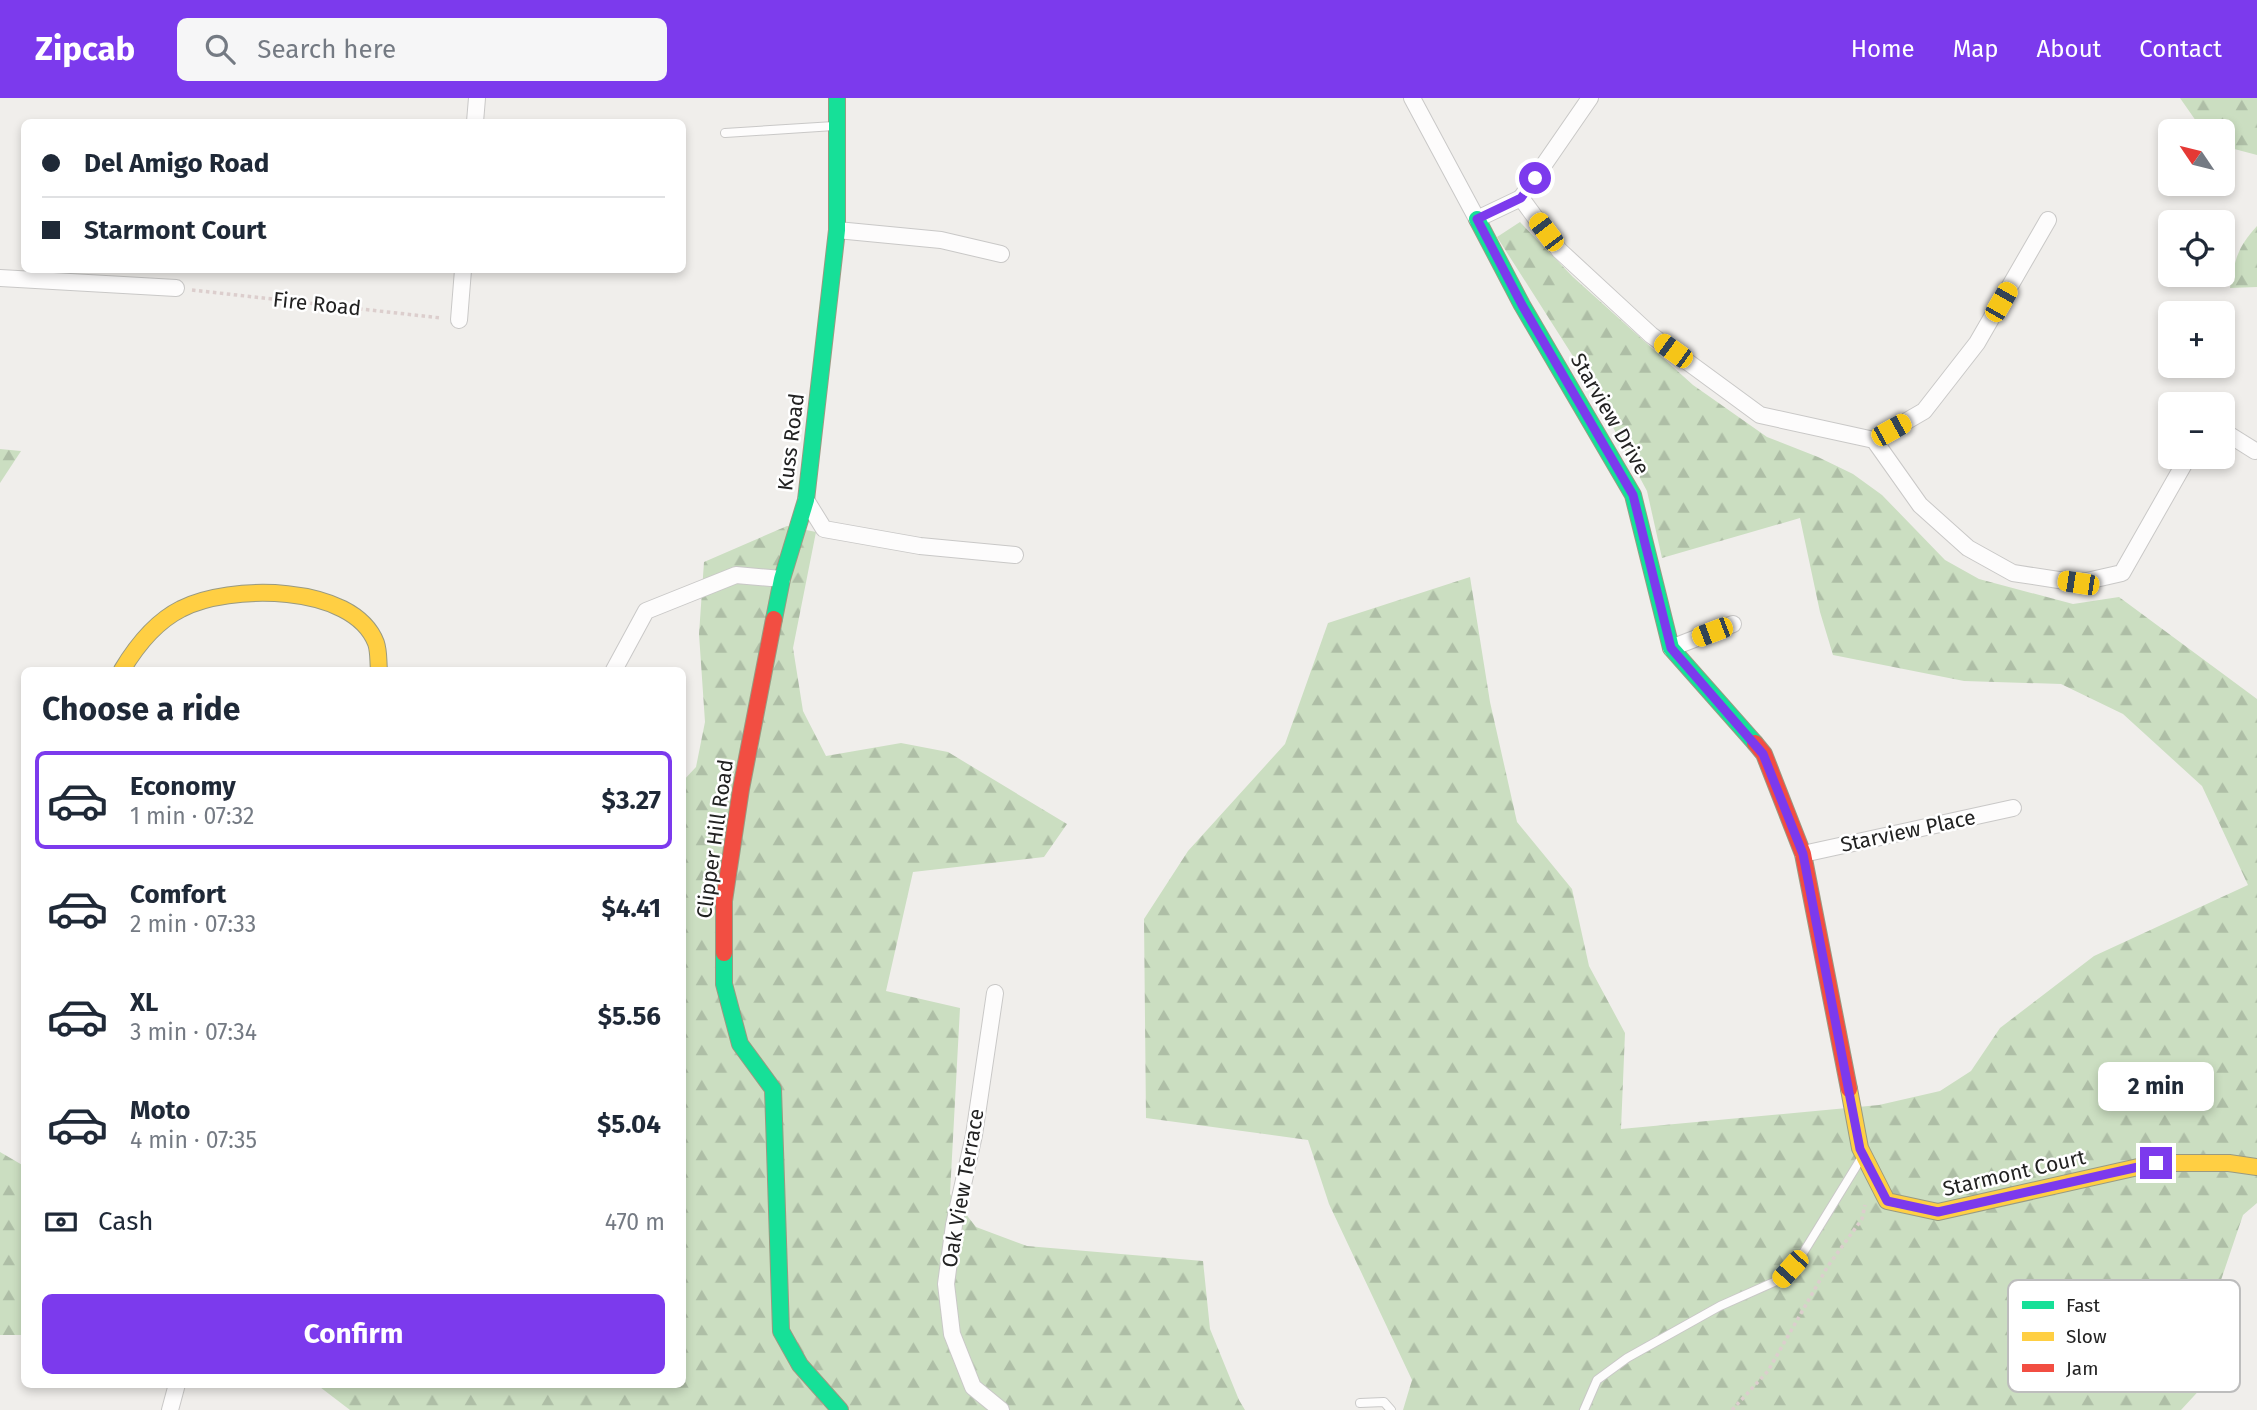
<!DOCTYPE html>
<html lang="en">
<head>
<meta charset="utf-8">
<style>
  body { margin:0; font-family:"Fira Sans",sans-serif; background:#f6f6f7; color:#1f2937; height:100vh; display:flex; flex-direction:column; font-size:26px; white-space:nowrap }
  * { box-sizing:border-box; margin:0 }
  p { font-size:23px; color:#747a83 }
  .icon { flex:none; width:38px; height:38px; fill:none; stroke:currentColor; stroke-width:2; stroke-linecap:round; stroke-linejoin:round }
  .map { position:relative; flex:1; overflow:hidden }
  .sheet { position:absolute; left:21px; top:569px; width:665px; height:721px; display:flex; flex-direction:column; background:#fff; border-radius:10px; box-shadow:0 4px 10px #0003 }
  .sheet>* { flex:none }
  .top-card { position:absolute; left:21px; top:21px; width:665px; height:154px; border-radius:10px; box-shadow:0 4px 10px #0003; display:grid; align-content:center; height:154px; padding:0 21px; background:#fff }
  .needle { width:46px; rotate:305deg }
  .fabs { position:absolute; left:2158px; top:21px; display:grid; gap:14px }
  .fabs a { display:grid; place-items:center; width:77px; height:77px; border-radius:10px; background:#fff; box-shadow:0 4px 10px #0003; font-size:35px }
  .end { position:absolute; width:32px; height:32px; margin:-16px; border:9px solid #7c3aed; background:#fff; box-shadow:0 0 0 4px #fff }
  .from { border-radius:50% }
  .bubble { position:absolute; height:49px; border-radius:10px; background:#fff; box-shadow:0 4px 10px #0003; font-size:23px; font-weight:700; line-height:49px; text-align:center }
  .car { position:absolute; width:21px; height:42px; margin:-21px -10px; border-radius:9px; box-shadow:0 0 5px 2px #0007; background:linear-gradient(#f5c518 24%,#345 0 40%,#f5c518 0 76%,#345 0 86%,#f5c518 0) }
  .top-card b { display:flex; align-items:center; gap:24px; height:66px; font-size:26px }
  .top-card b+b { border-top:2px solid #e0e1e3 }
  .top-card i { width:18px; height:18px; background:#1f2937 }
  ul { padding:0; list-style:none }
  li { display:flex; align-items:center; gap:21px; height:98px; margin:0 14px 10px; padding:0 7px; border:4px solid transparent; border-radius:10px }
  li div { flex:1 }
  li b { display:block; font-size:26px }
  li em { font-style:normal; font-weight:700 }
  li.active { border-color:#7c3aed }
  li>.icon { width:63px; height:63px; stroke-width:1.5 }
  h2 { padding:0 21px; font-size:32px; line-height:84px }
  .pay { display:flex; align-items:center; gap:18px; height:77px; padding:0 21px; font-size:26px }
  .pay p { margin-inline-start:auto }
  .primary-button { display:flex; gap:14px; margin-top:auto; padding:14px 21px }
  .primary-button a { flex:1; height:80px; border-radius:10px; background:#7c3aed; color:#fff; font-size:28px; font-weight:700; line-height:80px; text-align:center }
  header { display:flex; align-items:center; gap:42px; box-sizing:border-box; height:98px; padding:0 35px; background:#7c3aed; color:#fff }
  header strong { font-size:33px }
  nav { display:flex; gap:38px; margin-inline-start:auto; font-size:24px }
  .search { width:490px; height:63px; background:#f6f6f7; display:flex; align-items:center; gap:18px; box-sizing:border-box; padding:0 24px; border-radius:10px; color:#747a83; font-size:26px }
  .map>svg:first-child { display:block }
</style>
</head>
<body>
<header>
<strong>Zipcab</strong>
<div class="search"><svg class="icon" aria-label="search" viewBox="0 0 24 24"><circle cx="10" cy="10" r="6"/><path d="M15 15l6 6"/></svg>Search here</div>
<nav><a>Home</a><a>Map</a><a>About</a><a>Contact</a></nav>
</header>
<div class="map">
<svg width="2257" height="1312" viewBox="0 0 2257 1312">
  <defs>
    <pattern id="forest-firs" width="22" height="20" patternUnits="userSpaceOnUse" patternTransform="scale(1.75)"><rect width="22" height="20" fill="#cbdec1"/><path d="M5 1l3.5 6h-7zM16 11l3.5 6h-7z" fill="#aebea6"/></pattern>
  </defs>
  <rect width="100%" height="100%" fill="#f0eeeb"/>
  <g fill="url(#forest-firs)">
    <polygon points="2180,0 2257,0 2257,57 2223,48 2222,33 2203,33"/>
    <polygon points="1520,124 1573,179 1693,287 1767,339 1818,359 1853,376 1882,397 1945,462 1979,481 2073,506 2119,499 2257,601 2257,1105 2243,1117 2220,1185 2225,1230 2205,1286 2181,1312 1403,1312 1412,1282 1329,1106 1308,1042 1146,1020 1144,821 1188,753 1285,646 1328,525 1470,479 1490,604 1517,724 1572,791 1589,868 1625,935 1621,1031 1879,1007 1940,993 1971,973 2000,930 2094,858 2248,787 2202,688 2123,616 2061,586 1964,583 1833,557 1820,514 1800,420 1662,460 1647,393 1585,277 1497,139"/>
    <path d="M2257 128V189L2230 190C2235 161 2237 150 2257 128Z"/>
    <polygon points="0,351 21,353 0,385"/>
    <polygon points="787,428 816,434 793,550 803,613 826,658 901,645 948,654 1067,726 1044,759 913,774 886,893 960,910 950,1096 976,1129 1027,1148 1203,1163 1210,1231 1239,1302 1245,1312 350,1312 316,1286 682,1286 682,684 696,669 705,624 699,536 704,464"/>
    <polygon points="0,1054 24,1068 24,1236 21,1237 0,1237"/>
  </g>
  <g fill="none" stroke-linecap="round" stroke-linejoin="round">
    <g stroke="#c9c8c7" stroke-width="10">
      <g id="lane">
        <polyline points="725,35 834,28"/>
        <polyline points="1360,1305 1384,1304 1391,1312"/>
        <polyline points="1584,1312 1597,1282 1627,1260 1720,1208 1781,1181 1800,1160 1862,1059"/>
      </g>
    </g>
    <g stroke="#c9c8c7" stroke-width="18">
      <g id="street">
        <polyline points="1412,0 1477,121 1521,100 1559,152 1651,237 1760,317 1874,342 1920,407 1968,450 2013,475 2078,485 2122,475 2188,359"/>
        <polyline points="475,24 477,0"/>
        <polyline points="1521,100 1590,0"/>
        <polyline points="837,132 941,142 1001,156"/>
        <polyline points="0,180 176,190"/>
        <polyline points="459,222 463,172"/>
        <polyline points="2222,337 2228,336 2255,353"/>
        <polyline points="1874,342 1924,313 1977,245 2048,122"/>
        <polyline points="806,402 824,431 920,448 1015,457"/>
        <polyline points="1671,550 1733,526"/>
        <polyline points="614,572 646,513 736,477 782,481"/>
        <polyline points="1803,756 2013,710"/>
        <polyline points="995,895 974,1037 954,1127 946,1186 952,1236 973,1289 1001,1312"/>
        <polyline points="170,1312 177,1286"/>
      </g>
    </g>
    <g stroke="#999a82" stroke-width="18">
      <g id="fast">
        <polyline points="1477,121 1522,207 1633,397 1671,550 1755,645"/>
        <polyline points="774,521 782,481 806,402 837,132 837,0"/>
        <polyline points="724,855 724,886 740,946 773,991 781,1233 800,1267 840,1312"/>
      </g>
    </g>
    <g stroke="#999a82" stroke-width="18">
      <g id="slow">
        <path d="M122 572C137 547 155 524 181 511 228 486 353 485 376 545 379 554 378 563 379 572"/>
        <polyline points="1849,991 1860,1050 1887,1103 1938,1114 2156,1065 2229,1065 2257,1069"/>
      </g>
    </g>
    <g stroke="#999a82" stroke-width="18">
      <g id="jam">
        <polyline points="1755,645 1764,656 1803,756 1849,991"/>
        <polyline points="724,855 724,803 741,691 774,521"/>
      </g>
    </g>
    <g stroke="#dccecd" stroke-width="3.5" stroke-dasharray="3.5 3.5" stroke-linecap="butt">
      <polyline points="192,192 441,220"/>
      <polyline points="1732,1312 1768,1273 1828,1168 1862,1121 1865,1107"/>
    </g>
    <use href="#lane" stroke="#fdfcfc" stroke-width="8"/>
    <use href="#street" stroke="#fdfcfc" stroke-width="16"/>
    <use href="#fast" stroke="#16e098" stroke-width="16"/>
    <use href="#slow" stroke="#ffcf43" stroke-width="16"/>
    <use href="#jam" stroke="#f24e42" stroke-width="16"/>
  </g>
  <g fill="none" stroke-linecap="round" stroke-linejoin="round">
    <polyline stroke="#7c3aed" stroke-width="9" points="1535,80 1521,100 1477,121 1522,207 1633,397 1671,550 1763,656 1803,756 1860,1051 1887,1103 1938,1114 2156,1065"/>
  </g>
  <g text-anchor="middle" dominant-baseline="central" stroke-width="5" stroke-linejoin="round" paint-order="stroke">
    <g font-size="21" fill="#222" stroke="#fff">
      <text transform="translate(317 206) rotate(6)">Fire Road</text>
      <text transform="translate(1610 316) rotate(60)">Starview Drive</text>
      <text transform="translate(791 344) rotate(-83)">Kuss Road</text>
      <text transform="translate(1908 733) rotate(-12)">Starview Place</text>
      <text transform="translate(715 741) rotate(-82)">Clipper Hill Road</text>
      <text transform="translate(2014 1075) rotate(-13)">Starmont Court</text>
      <text transform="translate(963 1090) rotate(-80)">Oak View Terrace</text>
    </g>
  </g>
  <rect x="2008" y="1182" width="232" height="112" rx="10" fill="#fff" stroke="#bdbdbd" stroke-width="2"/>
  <rect x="2022" y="1203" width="32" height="8" fill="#16e098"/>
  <rect x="2022" y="1234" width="32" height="9" fill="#ffcf43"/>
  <rect x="2022" y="1266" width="32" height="8" fill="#f24e42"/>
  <g font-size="19" fill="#222">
    <text x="2066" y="1214">Fast</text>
    <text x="2066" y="1245">Slow</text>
    <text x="2066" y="1277">Jam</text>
  </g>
</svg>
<div class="fabs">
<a><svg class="needle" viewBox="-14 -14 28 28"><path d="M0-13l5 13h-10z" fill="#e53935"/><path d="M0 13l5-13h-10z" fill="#747a83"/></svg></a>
<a><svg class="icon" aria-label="locate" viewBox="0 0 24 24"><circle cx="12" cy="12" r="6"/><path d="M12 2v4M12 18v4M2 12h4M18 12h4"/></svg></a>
<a>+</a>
<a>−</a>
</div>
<i class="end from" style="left:1535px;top:80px"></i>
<i class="end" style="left:2156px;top:1065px"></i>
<div class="bubble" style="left:2098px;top:964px;width:116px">2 min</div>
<i class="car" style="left:1546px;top:134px;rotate:323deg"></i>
<i class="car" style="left:2001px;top:204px;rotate:30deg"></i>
<i class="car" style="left:1673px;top:253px;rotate:306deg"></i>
<i class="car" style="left:1891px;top:332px;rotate:61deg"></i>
<i class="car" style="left:2078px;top:485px;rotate:279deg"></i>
<i class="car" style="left:1712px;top:534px;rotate:249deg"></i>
<i class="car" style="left:1790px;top:1171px;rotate:222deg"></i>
<div class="top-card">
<b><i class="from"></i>Del Amigo Road</b>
<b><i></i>Starmont Court</b>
</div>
<section class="sheet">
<h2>Choose a ride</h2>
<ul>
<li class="active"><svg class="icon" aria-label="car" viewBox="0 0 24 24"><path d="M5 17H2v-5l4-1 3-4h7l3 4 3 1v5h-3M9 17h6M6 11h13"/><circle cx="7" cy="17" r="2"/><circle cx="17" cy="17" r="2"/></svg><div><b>Economy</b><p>1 min · 07:32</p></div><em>$3.27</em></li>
<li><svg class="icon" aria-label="car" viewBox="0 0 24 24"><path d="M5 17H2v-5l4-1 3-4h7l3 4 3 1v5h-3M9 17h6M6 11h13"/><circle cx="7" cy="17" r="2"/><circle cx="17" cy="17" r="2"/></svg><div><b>Comfort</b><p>2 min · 07:33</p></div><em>$4.41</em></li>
<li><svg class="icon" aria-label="car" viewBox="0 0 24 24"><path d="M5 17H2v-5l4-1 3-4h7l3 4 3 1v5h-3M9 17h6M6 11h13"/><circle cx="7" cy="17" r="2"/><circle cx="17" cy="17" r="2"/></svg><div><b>XL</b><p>3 min · 07:34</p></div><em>$5.56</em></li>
<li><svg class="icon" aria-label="car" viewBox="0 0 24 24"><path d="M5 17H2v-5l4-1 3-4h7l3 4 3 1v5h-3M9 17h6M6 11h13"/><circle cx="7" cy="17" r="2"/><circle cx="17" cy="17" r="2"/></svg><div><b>Moto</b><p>4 min · 07:35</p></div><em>$5.04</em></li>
</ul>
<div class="pay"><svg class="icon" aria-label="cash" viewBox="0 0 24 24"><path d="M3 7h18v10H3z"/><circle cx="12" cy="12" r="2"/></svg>Cash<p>470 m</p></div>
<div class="primary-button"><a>Confirm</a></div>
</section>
</div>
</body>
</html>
